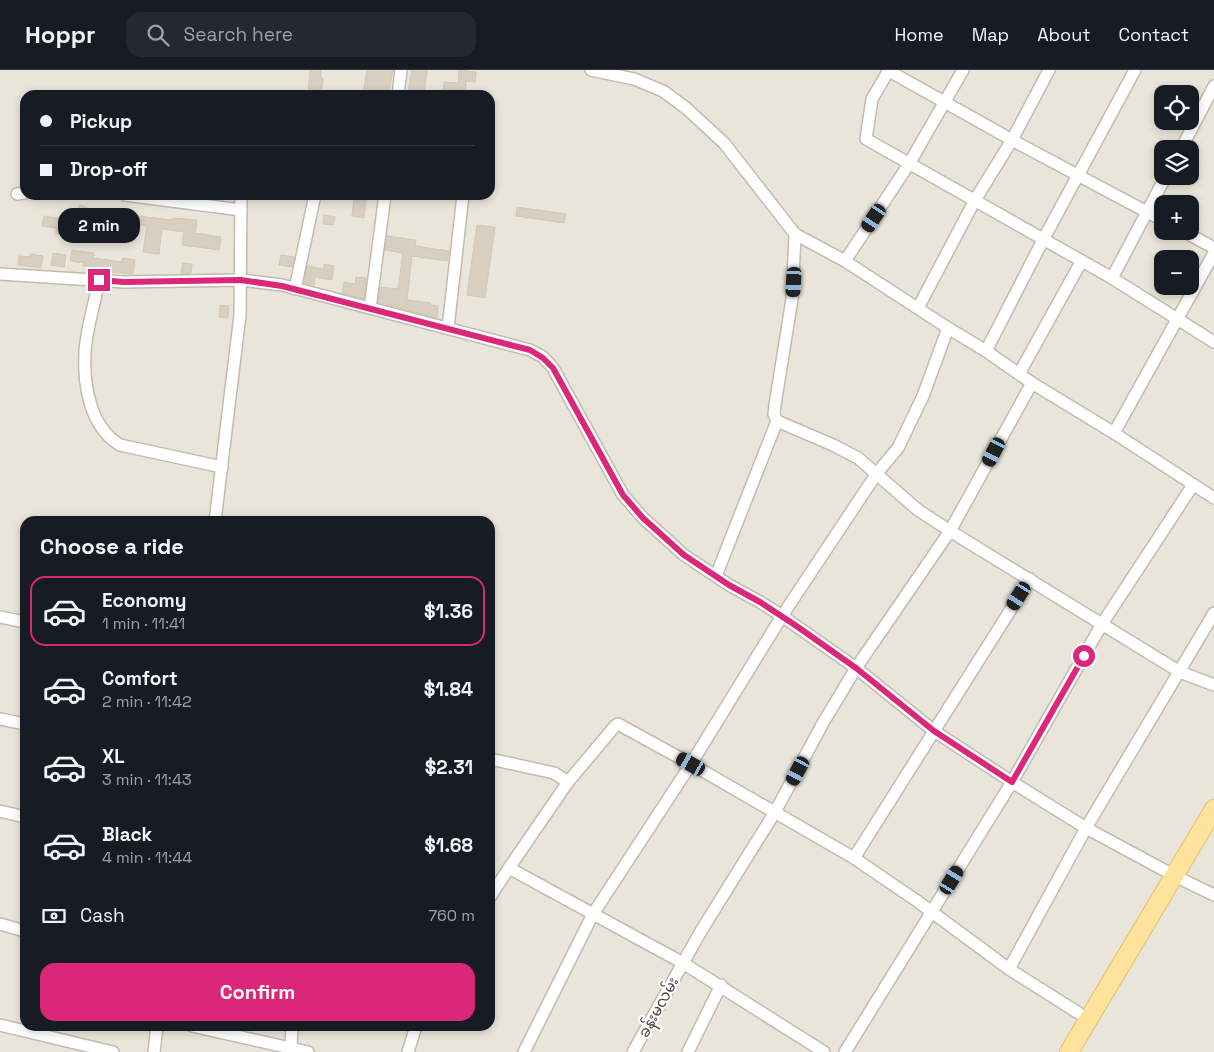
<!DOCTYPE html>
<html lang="en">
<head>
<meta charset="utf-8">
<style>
  body { margin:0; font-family:"Space Grotesk","Noto Sans Myanmar",sans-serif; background:#242831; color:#f1f3f6; height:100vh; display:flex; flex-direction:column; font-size:19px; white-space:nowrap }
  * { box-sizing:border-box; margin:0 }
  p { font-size:16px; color:#9ea1a6 }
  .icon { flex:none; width:28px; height:28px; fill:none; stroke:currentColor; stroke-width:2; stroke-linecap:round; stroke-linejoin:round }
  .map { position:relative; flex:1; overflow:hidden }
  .side { position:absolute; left:20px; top:446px; width:475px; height:515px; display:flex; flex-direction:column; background:#171b24; border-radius:15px; box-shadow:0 2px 8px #0003 }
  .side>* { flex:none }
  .banner { position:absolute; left:20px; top:20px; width:475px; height:110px; border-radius:15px; box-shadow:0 2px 8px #0003; display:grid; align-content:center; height:110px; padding:0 20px; background:#171b24 }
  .tools { position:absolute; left:1154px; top:15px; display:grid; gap:10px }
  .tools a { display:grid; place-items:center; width:45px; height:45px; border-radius:10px; background:#171b24; box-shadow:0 2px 8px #0003; font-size:25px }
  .end { position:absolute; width:22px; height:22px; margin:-11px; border:6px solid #db2777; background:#fff; box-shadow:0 0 0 2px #fff }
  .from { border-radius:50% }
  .bubble { position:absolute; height:35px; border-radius:15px; background:#171b24; box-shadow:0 2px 8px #0003; font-size:16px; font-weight:700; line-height:35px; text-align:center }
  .car { position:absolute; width:15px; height:30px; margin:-15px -8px; border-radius:6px; box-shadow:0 0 4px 1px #0007; background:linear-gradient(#222 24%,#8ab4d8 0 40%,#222 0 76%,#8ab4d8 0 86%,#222 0) }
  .banner b { display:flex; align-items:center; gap:18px; height:48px; font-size:19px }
  .banner b+b { border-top:1px solid #363941 }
  .banner i { width:12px; height:12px; background:#f1f3f6 }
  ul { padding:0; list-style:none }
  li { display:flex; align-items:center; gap:15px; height:70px; margin:0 10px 8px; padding:0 10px; border:2px solid transparent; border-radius:15px }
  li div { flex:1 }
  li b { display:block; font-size:19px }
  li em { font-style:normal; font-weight:700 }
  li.current { border-color:#db2777 }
  li>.icon { width:45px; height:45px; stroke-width:1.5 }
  h2 { padding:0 20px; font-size:22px; line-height:60px }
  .pay { display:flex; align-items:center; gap:12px; height:55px; padding:0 20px; font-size:19px }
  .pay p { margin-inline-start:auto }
  .action { display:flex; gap:10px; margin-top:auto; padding:10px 20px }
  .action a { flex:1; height:58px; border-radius:15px; background:#db2777; color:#fff; font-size:20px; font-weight:700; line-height:58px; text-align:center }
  header { display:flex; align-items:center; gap:30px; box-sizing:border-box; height:70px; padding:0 25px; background:#171b24; border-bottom:1px solid #363941 }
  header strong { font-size:24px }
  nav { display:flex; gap:28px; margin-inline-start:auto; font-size:18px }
  .search { width:350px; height:45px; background:#242831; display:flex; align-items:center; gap:12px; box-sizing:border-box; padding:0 18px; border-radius:15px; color:#9ea1a6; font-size:19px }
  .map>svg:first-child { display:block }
</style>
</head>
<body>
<header>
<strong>Hoppr</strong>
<div class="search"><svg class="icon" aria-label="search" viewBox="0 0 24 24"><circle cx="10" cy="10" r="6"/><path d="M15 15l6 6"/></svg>Search here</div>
<nav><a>Home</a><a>Map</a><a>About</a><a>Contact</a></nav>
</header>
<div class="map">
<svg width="1214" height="982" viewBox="0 0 1214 982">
  <rect width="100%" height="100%" fill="#f6f3ec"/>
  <path fill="#eae5da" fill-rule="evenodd" d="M0 0H1214V982H0ZM1162 24H1190V51H1162ZM25 25H490V125H25ZM1162 79H1190V106H1162ZM1162 134H1190V161H1162ZM1162 189H1190V216H1162ZM25 451H490V956H25Z"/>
  <g fill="#d8cfc1" stroke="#d3c7b4">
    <polygon points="310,0 321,0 321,8 323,8 321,25 308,25"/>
    <polygon points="367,0 393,0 388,25 363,25"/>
    <polygon points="412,0 427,0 424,25 408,22"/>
    <polygon points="459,0 476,2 475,12 466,11 465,25 443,24 444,12 458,13"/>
    <polygon points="354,128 366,130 364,148 352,146"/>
    <polygon points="79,135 87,137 85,151 77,149"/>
    <polygon points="517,137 566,144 564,153 516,146"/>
    <polygon points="324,145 335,147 333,155 323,154"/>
    <polygon points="44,146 66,150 66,164 56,164 56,158 42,156"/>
    <polygon points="140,146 172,150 173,148 197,150 195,163 221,167 219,180 182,175 184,162 162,159 159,184 143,182 147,156 139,155"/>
    <polygon points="477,155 495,157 485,228 467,225"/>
    <polygon points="387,166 416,170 415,176 449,181 447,191 412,186 407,230 431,233 430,235 438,236 437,248 378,232 380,217 398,219 403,183 385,180"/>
    <polygon points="72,180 94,183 94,188 122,192 123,188 135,190 133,204 95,201 96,198 83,196 84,193 70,191"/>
    <polygon points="53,183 66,185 64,197 51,195"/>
    <polygon points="30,184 43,186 41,198 18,195 19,186 30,187"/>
    <polygon points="281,185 294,187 292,197 279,195"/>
    <polygon points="183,193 192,194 191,203 181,204"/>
    <polygon points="324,194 334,196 332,210 315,207 314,215 304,213 307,196 324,199"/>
    <polygon points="356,207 366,208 364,229 342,223 344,212 355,214"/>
    <polygon points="220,235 229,236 228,248 219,247"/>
  </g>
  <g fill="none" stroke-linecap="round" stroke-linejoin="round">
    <g stroke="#c2bbae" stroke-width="14">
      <g id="street">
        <polyline points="591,0 634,9 663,21 686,38 724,73 795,164 845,191"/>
        <polyline points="889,0 872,29 866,69 1112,208 1214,272"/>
        <polyline points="963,0 909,94 845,191 948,258 986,281 1032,313"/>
        <polyline points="889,1 1023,76 1162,150"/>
        <polyline points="398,25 401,0"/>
        <polyline points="1181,79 1214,16"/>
        <polyline points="17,124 25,123"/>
        <polyline points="125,125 241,140"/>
        <polyline points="1183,161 1214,178"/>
        <polyline points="795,164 792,229 775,335 774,344 777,351 833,375 858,388 918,440 950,461 1032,313 1114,363"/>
        <polyline points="1214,183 1114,363 1214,428"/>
        <polyline points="0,204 124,212 241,210 282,215 530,280 543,287 553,298 623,425 643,448 684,485 729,515 760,532 782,546 856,598 934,661 1012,712 1086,758 1175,806 1214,825"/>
        <polyline points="1112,208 1166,106"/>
        <path d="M99 210C95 232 86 261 85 282 83 315 90 357 120 375L222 397"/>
        <polyline points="295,219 315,125"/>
        <polyline points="370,238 385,125"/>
        <polyline points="918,238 975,130 1012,70 1049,0"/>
        <polyline points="448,258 463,125"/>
        <polyline points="986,281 1043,170 1135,0"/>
        <polyline points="1019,304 1081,192"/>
        <polyline points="215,451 240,245 241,125"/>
        <polyline points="716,506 777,351"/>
        <polyline points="0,547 25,552"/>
        <polyline points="0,649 25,654"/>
        <polyline points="490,689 554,703 568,712"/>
        <polyline points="0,741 25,747"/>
        <polyline points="854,788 1030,509"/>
        <polyline points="509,798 568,712 615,656 618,654 691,694 854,788 917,831 1009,899 1088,949"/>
        <polyline points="490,827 509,798 683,893 824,982"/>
        <polyline points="0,854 25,861"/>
        <polyline points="1009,899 1086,758 1214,543"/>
        <polyline points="0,955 113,982"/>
        <polyline points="192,956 308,982"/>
        <polyline points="291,977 292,956"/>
        <polyline points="154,982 157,956"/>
        <polyline points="408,982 416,956"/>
        <polyline points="524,982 593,844 691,694 782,546 877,403 898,378 923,326 948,258"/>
        <polyline points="633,982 701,861 775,742 823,653 856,598 950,461 1180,602 1214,615"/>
        <polyline points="688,982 721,915"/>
        <polyline points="845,982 1012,712 1102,554 1193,415"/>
      </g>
    </g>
    <g stroke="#e6c16a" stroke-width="20">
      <polyline id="primary" points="1069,982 1214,739"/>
    </g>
    <use href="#street" stroke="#fff" stroke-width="11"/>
    <use href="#primary" stroke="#ffe39c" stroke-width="18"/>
  </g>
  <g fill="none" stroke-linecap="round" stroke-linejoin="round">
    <polyline stroke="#db2777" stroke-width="6" points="99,210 124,212 241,210 282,216 530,280 543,288 553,298 623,425 643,448 684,485 729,515 760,532 795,555 856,598 934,661 1012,712 1084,586"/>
  </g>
  <g text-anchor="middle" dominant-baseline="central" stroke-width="4.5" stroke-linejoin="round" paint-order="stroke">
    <g font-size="15" fill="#4b4439" stroke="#fff">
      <text transform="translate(658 937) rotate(-61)">ခန်းမလမ်း</text>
    </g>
  </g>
</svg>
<div class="tools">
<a><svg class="icon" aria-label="locate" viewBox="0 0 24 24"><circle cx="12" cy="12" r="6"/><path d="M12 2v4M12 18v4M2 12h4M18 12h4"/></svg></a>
<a><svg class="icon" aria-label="layers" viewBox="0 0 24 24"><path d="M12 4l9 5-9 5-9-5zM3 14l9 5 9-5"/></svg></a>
<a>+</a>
<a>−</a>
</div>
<i class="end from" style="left:1084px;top:586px"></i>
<i class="end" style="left:99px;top:210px"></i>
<div class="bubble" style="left:58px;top:138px;width:82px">2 min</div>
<i class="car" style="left:874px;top:148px;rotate:214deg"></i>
<i class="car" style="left:794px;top:212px;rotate:183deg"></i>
<i class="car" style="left:994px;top:382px;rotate:207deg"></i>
<i class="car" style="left:1019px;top:526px;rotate:212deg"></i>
<i class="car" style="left:691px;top:694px;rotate:299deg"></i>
<i class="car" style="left:798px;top:701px;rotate:208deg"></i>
<i class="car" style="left:952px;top:810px;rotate:31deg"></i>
<div class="banner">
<b><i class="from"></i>Pickup</b>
<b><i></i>Drop-off</b>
</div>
<section class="side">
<h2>Choose a ride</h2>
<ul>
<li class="current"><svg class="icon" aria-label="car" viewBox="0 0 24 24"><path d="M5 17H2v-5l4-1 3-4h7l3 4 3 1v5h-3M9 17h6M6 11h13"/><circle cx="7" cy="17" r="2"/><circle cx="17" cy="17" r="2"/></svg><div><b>Economy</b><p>1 min · 11:41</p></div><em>$1.36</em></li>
<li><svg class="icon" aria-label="car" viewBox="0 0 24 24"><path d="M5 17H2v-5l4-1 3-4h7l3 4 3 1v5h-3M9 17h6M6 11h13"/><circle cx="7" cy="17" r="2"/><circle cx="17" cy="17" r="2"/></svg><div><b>Comfort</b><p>2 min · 11:42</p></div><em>$1.84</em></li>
<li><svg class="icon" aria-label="car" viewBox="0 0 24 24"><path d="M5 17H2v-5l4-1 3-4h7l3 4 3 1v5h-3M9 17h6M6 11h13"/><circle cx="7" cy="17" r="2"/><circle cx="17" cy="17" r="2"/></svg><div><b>XL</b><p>3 min · 11:43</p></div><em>$2.31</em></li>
<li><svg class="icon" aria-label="car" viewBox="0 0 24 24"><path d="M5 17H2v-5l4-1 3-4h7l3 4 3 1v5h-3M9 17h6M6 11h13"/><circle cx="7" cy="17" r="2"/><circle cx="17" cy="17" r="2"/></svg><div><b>Black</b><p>4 min · 11:44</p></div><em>$1.68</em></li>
</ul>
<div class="pay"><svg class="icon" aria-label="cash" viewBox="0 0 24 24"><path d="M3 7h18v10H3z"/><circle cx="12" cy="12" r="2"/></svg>Cash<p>760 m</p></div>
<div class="action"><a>Confirm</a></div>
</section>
</div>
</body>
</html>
